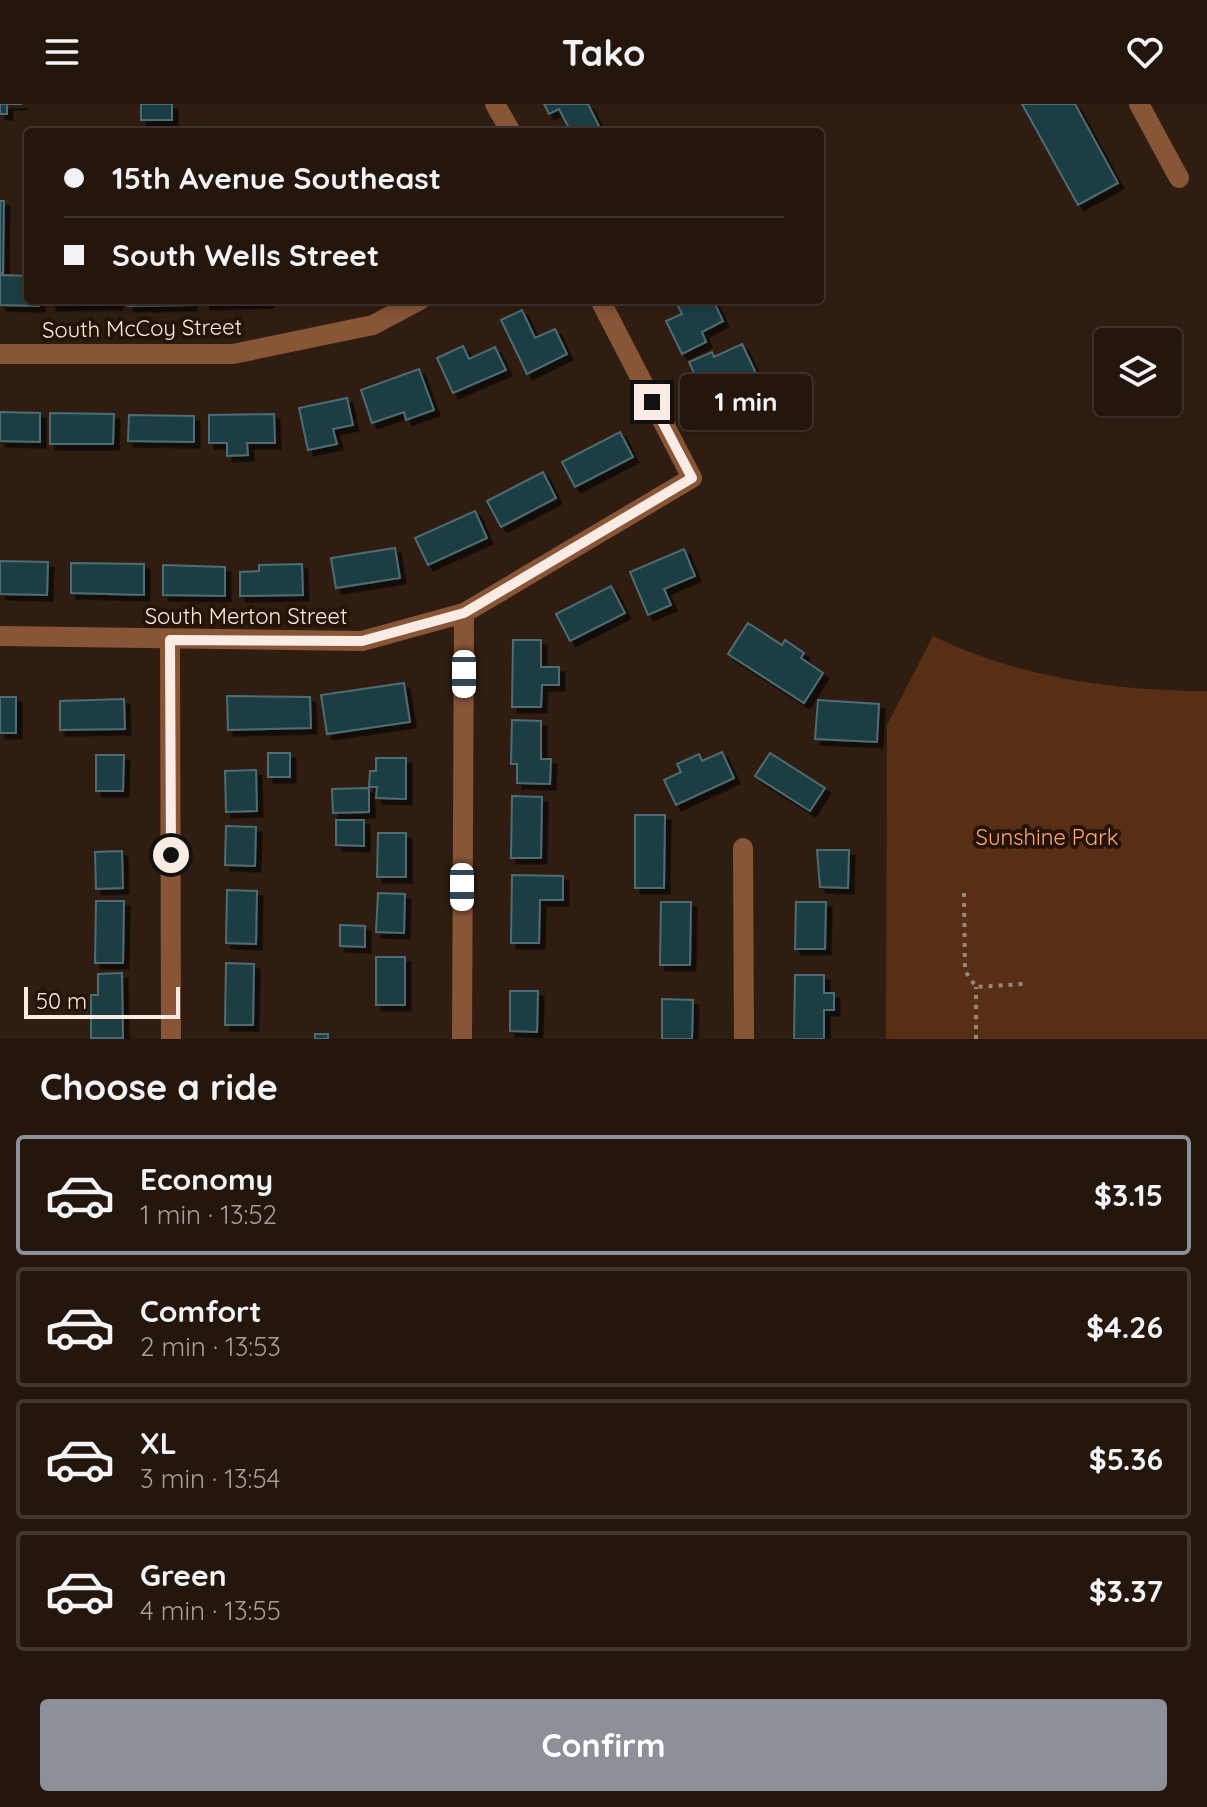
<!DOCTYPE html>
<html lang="en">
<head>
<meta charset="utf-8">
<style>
  body { margin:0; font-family:Quicksand,sans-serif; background:#30231b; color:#f1f3f6; height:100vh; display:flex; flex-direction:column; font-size:30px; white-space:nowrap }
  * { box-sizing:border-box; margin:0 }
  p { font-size:26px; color:#a39f9d }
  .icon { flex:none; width:44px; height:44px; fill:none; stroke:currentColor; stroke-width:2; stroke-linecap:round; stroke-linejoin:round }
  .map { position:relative; height:935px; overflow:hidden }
  .panel { display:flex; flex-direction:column; background:#24160d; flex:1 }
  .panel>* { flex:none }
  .top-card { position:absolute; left:24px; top:24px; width:800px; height:176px; border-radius:8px; box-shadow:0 4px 12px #0003,0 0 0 2px #41352e; display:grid; align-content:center; height:176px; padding:0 40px; background:#24160d }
  .tools { position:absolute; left:1094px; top:224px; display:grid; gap:16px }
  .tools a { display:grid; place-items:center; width:88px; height:88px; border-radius:8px; background:#24160d; box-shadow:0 4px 12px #0003,0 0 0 2px #41352e; font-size:40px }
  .scale { position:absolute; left:24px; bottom:20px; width:156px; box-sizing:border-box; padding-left:8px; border:4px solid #faece4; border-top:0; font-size:22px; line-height:28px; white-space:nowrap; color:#faece4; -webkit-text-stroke:6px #261308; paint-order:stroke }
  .end { position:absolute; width:36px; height:36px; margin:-18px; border:10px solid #faece4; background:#111; box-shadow:0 0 0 4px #111 }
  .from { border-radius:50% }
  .bubble { position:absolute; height:56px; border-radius:8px; background:#24160d; box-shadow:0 4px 12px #0003,0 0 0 2px #41352e; font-size:26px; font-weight:800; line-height:56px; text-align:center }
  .car { position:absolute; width:24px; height:48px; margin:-24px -12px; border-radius:10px; box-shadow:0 0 6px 2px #0007; background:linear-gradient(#fff 24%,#345 0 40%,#fff 0 76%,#345 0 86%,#fff 0) }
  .top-card b { display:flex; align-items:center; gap:28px; height:76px; font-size:30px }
  .top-card b+b { border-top:2px solid #41352e }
  .top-card i { width:20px; height:20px; background:#f1f3f6 }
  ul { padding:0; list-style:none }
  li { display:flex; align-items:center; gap:24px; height:120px; margin:0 16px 12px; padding:0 24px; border:4px solid #41352e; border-radius:8px }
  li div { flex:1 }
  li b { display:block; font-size:30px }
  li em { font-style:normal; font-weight:800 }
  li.current { border-color:#8c9099 }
  li>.icon { width:72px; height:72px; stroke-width:1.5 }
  h2 { padding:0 40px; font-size:36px; line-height:96px }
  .cta { display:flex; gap:16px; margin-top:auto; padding:16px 40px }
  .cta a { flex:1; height:92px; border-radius:8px; background:#8c9099; color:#fff; font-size:32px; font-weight:800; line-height:92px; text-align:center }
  header { display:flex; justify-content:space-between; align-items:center; height:104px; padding:0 40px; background:#24160d; font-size:36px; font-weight:800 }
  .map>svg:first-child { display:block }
</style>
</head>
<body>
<header><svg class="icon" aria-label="menu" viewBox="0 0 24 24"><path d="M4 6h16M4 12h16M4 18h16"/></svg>Tako<svg class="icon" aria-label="heart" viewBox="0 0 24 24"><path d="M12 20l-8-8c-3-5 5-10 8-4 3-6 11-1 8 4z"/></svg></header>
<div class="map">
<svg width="1207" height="935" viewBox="0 0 1207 935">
  <defs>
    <filter id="shadow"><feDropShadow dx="5.5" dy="5.5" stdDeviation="0" flood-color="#0009"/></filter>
  </defs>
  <rect width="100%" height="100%" fill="#301d11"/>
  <path fill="#582e14" d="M933 532C1016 573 1115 587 1207 587V935H886L887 621Z"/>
  <g fill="#1e3c43" stroke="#4d6c74" stroke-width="2" filter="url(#shadow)">
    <polygon points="0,0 22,0 7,0 7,10 0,10"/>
    <rect x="141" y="0" width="31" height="16"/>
    <polygon points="544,0 588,0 600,24 592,28 571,28 559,5 549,10"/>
    <polygon points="1022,0 1075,0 1118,79 1078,101"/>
    <polygon points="0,97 4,97 3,169 0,169"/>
    <polygon points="0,171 28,172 28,196 39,196 39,202 0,201"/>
    <polygon points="51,196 117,196 117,200 51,201"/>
    <polygon points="128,196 191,196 191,201 128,202"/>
    <polygon points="204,196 268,196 268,198 205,200"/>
    <polygon points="675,196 713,196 723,217 702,228 706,238 682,250 666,217 682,210"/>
    <polygon points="522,206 535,234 555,225 567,250 527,270 501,216"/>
    <polygon points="742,240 766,290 734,305 724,283 705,292 689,258 712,248 714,253"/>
    <polygon points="463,242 469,255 495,243 506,266 453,289 437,254"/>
    <polygon points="419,265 434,306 406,316 404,308 372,319 361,286"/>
    <polygon points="347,294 353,321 333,325 337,340 308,346 299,304"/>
    <polygon points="0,308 40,309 40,338 0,337"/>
    <polygon points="50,309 114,310 113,340 50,340"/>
    <polygon points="274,310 275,339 247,339 248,351 227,352 227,339 209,339 209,311"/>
    <polygon points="129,311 194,312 194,338 128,337"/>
    <polygon points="620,328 633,353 575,383 562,358"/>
    <polygon points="543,368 556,394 501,423 487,397"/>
    <polygon points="475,407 487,434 428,461 415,434"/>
    <polygon points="395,444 400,474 336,484 331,454"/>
    <polygon points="684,445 695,472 664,485 671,501 648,511 630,468"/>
    <polygon points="0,457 48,458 47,491 0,490"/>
    <polygon points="71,459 144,460 144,491 71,489"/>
    <polygon points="302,460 303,491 240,492 240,468 259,467 259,461"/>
    <polygon points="163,461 225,463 225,492 163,491"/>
    <polygon points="611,482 625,509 570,537 556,510"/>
    <polygon points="748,519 782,541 785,536 804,549 801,554 823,569 804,599 728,550"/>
    <polygon points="513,536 541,536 541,563 559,563 559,581 542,581 541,603 512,603"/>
    <polygon points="404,579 410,618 327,630 321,591"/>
    <polygon points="227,592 310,593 311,624 228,626"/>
    <rect x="0" y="593" width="16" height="36"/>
    <polygon points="124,595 125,625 60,626 60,597"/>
    <polygon points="818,596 879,600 877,638 815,635"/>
    <polygon points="512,616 541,617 541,655 551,655 550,680 517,679 517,660 511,660"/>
    <polygon points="722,648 734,674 676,701 664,676 681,668 677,660 699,650 702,657"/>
    <rect x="268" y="649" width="22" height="24"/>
    <polygon points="770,649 825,684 810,707 755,672"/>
    <polygon points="96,651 124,651 123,687 96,687"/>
    <polygon points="376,654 406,654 406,695 376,694 377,683 369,683 370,667 376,667"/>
    <polygon points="256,666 257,707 226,708 225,667"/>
    <polygon points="369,684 369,708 333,709 332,685"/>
    <polygon points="512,692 542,693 541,754 511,754"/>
    <polygon points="635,711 665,711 664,784 635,784"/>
    <polygon points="336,716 364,716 364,742 336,741"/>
    <polygon points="226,722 256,723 255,762 225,761"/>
    <polygon points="378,729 406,729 406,773 377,773"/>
    <polygon points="817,746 849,746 848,784 820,783"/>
    <polygon points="122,747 123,784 96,785 95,748"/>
    <polygon points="512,771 563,772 563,796 540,796 539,839 511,839"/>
    <polygon points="227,786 257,787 256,840 226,839"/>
    <polygon points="378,789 405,790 404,829 376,828"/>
    <polygon points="96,797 124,797 123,859 95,859"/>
    <polygon points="661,798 691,798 690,861 660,861"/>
    <polygon points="796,798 826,798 825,845 795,845"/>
    <polygon points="340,821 365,822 365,843 340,842"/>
    <rect x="376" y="853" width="29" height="48"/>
    <polygon points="226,859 254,860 253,921 225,921"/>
    <polygon points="122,869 123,934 91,934 91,891 98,891 98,870"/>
    <polygon points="795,871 824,871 824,889 834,889 834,906 824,906 824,935 794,935"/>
    <polygon points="510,887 538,887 537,928 510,927"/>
    <polygon points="662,895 693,896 692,935 662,935"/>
    <rect x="315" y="930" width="13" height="5"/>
  </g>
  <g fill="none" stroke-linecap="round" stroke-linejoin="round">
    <g stroke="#97877d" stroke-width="4" stroke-dasharray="4 6" stroke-linecap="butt">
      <polyline points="964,789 965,867 976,883 1023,880"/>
      <polyline points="976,935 976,883"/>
    </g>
    <g stroke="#885537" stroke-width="20">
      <polyline points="495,0 511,28"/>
      <polyline points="1139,0 1179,74"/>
      <polyline points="0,250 233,250 373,221 420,196"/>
      <polyline points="0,532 362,537 464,509 692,374 600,196"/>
      <polyline points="170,536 171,935"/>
      <polyline points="743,744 744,935"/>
      <polyline points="462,935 464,509"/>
    </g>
  </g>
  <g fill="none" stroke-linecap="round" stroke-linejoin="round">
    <polyline stroke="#faece4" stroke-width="10" points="171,751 170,536 362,537 464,509 692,374 652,298"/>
  </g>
  <g text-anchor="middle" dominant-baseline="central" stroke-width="8" stroke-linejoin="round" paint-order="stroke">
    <g font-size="22" fill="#faece4" stroke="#261308">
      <text transform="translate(142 224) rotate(-1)">South McCoy Street</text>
      <text x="246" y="512">South Merton Street</text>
    </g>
    <g font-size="22" fill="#fda877" stroke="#261308">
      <text x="1047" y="733">Sunshine Park</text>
    </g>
  </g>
</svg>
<div class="tools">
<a><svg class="icon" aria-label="layers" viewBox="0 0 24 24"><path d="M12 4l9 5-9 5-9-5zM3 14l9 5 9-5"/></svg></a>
</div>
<div class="scale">50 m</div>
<i class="end from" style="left:171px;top:751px"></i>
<i class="end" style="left:652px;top:298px"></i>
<div class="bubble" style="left:680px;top:270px;width:132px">1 min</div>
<i class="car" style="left:464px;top:570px;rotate:180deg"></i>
<i class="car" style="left:462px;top:783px;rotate:180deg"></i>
<div class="top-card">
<b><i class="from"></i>15th Avenue Southeast</b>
<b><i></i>South Wells Street</b>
</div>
</div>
<section class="panel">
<h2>Choose a ride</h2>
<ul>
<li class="current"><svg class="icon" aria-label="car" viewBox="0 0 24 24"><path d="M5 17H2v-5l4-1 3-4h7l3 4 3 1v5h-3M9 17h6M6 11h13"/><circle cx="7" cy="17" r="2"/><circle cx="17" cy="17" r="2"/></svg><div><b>Economy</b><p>1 min · 13:52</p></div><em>$3.15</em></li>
<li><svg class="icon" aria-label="car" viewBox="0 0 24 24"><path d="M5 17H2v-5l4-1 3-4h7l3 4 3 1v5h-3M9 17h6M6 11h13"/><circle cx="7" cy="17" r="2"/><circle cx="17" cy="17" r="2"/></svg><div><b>Comfort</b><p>2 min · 13:53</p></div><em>$4.26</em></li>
<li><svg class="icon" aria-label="car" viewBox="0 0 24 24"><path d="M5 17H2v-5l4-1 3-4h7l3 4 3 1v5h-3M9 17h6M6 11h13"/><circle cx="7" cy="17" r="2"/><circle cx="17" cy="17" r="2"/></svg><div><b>XL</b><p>3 min · 13:54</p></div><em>$5.36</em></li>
<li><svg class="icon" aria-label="car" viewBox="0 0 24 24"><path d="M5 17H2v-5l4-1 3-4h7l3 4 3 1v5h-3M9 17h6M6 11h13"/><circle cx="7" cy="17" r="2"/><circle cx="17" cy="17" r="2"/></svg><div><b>Green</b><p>4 min · 13:55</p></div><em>$3.37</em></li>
</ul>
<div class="cta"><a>Confirm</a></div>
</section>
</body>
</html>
